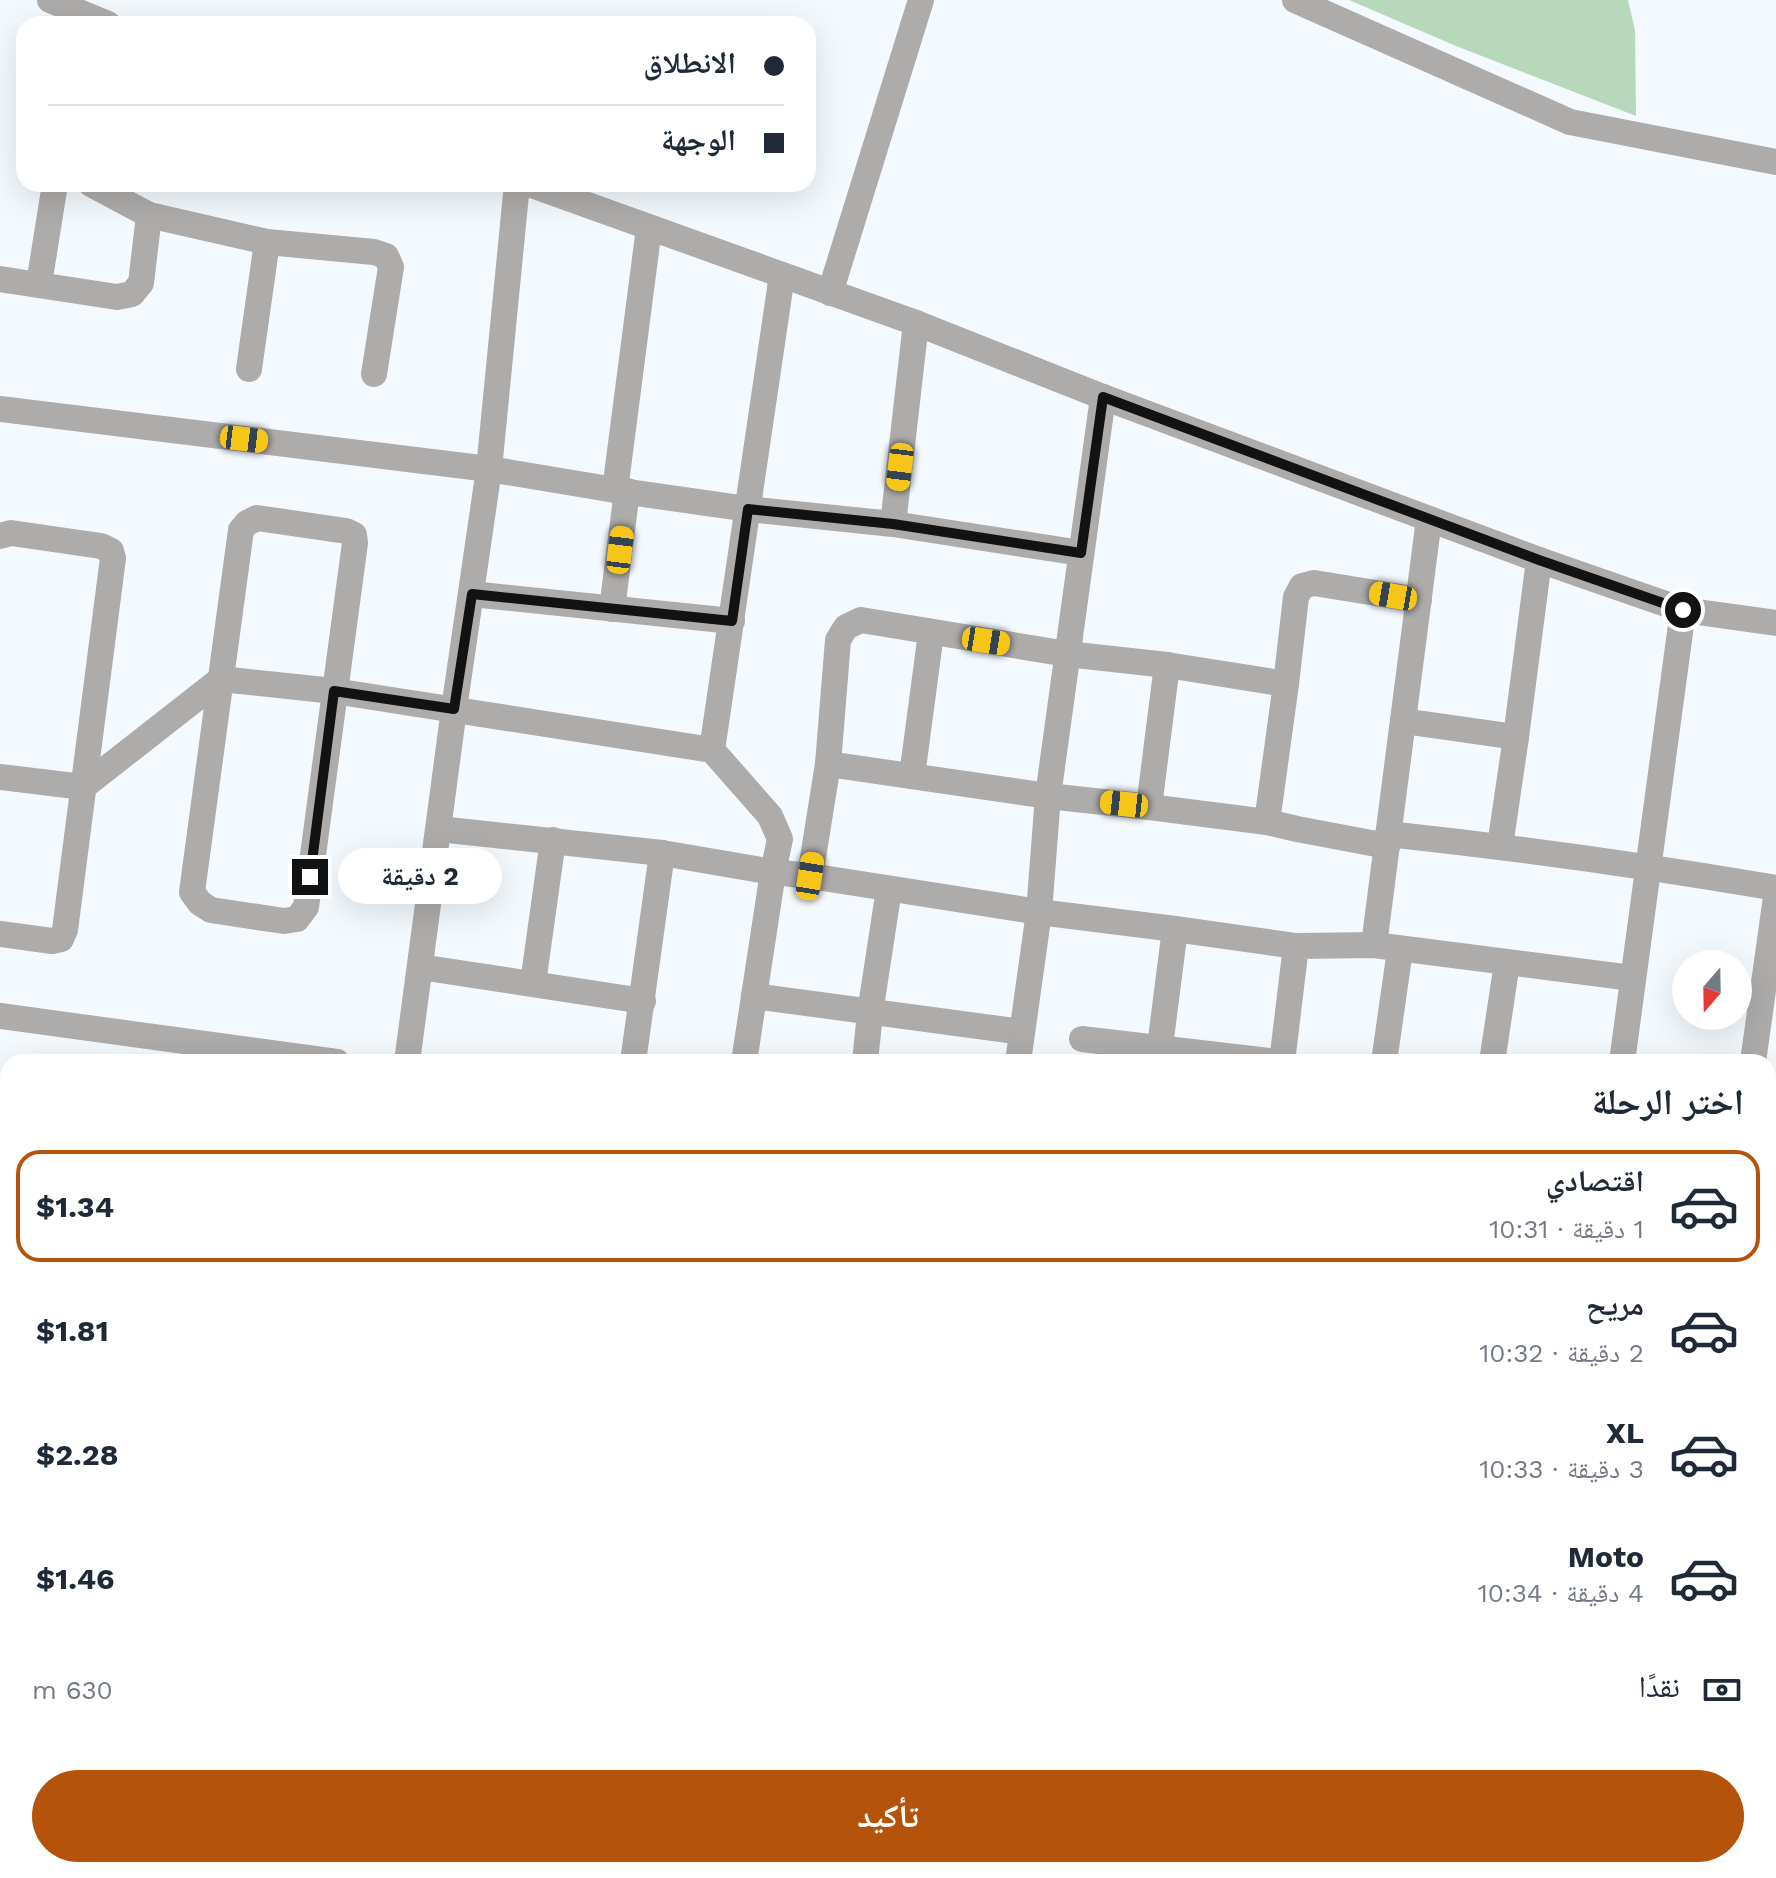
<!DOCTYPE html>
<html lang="ar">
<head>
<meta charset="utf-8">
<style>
  body { margin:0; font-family:"Work Sans","Noto Naskh Arabic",sans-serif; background:#f2f2f3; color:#1f2937; direction:rtl; height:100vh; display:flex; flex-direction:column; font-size:30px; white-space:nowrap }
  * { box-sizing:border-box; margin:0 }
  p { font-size:26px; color:#747a83 }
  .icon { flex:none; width:44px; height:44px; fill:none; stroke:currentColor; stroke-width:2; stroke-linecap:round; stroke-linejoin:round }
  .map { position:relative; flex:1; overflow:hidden; direction:ltr }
  .drawer { position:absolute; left:0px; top:1054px; width:1776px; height:824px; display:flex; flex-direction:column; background:#fff; border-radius:24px 24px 0 0; box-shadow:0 8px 32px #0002; direction:rtl }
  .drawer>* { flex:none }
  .top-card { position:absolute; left:16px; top:16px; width:800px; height:176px; border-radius:24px; box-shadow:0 8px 32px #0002; direction:rtl; display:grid; align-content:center; height:176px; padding:0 32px; background:#fff }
  .needle { width:52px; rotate:200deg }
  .buttons { position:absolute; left:1672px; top:950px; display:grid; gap:16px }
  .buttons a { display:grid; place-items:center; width:80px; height:80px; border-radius:50%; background:#fff; box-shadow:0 8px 32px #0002; font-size:40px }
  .end { position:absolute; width:36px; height:36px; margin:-18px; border:10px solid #101214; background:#fff; box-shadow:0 0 0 4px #fff }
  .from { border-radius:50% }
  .bubble { position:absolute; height:56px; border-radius:28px; background:#fff; box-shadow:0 8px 32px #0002; font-size:26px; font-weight:700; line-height:56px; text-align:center; direction:rtl }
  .car { position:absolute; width:24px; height:48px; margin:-24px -12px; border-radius:10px; box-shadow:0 0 6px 2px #0007; background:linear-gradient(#f5c518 24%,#345 0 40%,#f5c518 0 76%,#345 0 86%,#f5c518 0) }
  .top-card b { display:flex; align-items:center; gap:28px; height:76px; font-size:30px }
  .top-card b+b { border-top:2px solid #e0e1e3 }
  .top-card i { width:20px; height:20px; background:#1f2937 }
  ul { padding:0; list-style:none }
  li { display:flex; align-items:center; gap:24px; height:112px; margin:0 16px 12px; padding:0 16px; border:4px solid transparent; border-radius:24px }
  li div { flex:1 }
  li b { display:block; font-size:30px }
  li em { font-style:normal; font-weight:700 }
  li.current { border-color:#b45309 }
  li>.icon { width:72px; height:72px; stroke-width:1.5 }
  h2 { padding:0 32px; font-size:36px; line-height:96px }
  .pay { display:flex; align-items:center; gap:20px; height:88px; padding:0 32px; font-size:30px }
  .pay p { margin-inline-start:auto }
  .button { display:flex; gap:16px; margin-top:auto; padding:16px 32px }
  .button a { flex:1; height:92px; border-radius:48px; background:#b45309; color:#fff; font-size:32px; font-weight:700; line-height:92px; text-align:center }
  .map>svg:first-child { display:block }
</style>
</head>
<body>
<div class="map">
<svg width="1776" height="1878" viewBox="0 0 1776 1878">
  <rect width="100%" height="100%" fill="#f4f9fe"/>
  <polygon fill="#b7d8bb" points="1349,0 1628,0 1635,30 1636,116 1456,46"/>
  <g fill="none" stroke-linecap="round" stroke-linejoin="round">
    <g stroke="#aeabab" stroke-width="26">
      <polyline points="50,0 108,24"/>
      <polyline points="1295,0 1570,122 1776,162"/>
      <polyline points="91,184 149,215 267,242 374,252 386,256 391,267 374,374"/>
      <polyline points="529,184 916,323 1103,397 1539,560 1683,610 1776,623"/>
      <polyline points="0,279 117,297 132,294 141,283 149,215"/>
      <polyline points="39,284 55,184"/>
      <polyline points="830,293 921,0"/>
      <polyline points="249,369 267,242"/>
      <polyline points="0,409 489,469 615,490 748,509 893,524 1081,553"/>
      <polyline points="615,490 649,228"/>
      <polygon points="257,518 346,531 354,535 355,543 306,907 297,919 284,921 211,910 200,903 192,892 241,530 247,523"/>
      <polyline points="893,524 916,323"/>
      <polyline points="0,536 11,533 101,546 111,551 113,558 65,930 61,939 52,941 0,934"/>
      <polyline points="472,594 732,621"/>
      <polyline points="612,609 627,491"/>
      <polyline points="1403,721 1516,737"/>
      <polyline points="712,750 782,275"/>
      <polyline points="828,764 1048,796 1149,807 1267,822 1297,829 1387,846"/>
      <polyline points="912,776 931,633"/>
      <polyline points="0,777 83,787 221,679 334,691 712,750 770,816 780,839 773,872 744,1062"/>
      <polyline points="1149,807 1167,665"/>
      <polyline points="1267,822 1286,684 1296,597 1302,586 1314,583 1419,600"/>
      <polyline points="439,829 662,853 773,872 810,876 1039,912 1175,929 1296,946"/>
      <path d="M1388 834C1518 848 1647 866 1776 888"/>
      <polyline points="1500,846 1516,737 1539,560"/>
      <polyline points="810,876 828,764 838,640 846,627 861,620 1067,654 1167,665 1286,684"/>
      <polyline points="1374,945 1429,519"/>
      <polyline points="420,967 643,1001"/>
      <polyline points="533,983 553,840"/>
      <polyline points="754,996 1022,1032"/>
      <polyline points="0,1016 337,1062"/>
      <polyline points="1082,1039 1278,1062"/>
      <polyline points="407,1062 454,709 489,469 517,184"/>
      <polyline points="633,1062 662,853"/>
      <polyline points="865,1062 870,1013 889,889"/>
      <polyline points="1018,1062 1039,912 1048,796 1103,397"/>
      <polyline points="1158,1062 1175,929"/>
      <polyline points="1282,1062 1296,946 1374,945 1632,978"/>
      <polyline points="1384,1062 1400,950"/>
      <polyline points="1492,1062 1507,963"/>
      <polyline points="1622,1062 1683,610"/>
      <polyline points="1753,1062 1776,897"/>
      <polyline points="1768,1121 1776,1122"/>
      <polyline points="0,1140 8,1141"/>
      <polyline points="1768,1253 1776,1254"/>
      <polyline points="0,1327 8,1261"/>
      <polyline points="1768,1339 1776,1340"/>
      <polyline points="0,1497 8,1498"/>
      <polyline points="0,1623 8,1624"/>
      <polyline points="1768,1857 1776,1859"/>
      <polyline points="783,1870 786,1878"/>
      <polyline points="31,1878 34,1874 67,1878"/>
      <polyline points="153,1878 154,1870"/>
      <polyline points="295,1878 296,1870"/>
      <polyline points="433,1878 433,1870"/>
      <polyline points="545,1878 546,1870"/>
      <polyline points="664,1878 665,1870"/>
      <polyline points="912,1878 913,1870"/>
      <polyline points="1287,1878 1294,1873 1328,1878"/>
      <polyline points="1519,1878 1521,1870"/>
    </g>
  </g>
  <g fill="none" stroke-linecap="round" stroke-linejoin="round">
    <polyline stroke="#101214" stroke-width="10" points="310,877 334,691 454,709 472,594 732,621 748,509 893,524 1081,553 1103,397 1539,560 1683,610"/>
  </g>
</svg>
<div class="buttons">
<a><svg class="needle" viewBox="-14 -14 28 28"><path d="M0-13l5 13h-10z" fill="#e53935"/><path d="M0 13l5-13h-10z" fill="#747a83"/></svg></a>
</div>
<i class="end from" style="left:1683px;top:610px"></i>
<i class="end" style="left:310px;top:877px"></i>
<div class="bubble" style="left:338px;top:848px;width:164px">2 دقيقة</div>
<i class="car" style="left:244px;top:439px;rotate:97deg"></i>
<i class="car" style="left:900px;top:467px;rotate:187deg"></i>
<i class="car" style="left:620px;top:550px;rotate:7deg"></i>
<i class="car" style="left:1393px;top:596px;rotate:280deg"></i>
<i class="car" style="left:986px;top:641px;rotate:99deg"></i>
<i class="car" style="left:1124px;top:804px;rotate:276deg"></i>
<i class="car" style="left:810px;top:876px;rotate:9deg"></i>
<div class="top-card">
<b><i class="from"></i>الانطلاق</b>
<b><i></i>الوجهة</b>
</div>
<section class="drawer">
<h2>اختر الرحلة</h2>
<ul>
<li class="current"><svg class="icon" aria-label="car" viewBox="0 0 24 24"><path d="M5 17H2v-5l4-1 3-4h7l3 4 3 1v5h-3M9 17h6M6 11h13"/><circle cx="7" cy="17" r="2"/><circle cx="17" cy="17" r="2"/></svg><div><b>اقتصادي</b><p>1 دقيقة · 10:31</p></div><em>$1.34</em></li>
<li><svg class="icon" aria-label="car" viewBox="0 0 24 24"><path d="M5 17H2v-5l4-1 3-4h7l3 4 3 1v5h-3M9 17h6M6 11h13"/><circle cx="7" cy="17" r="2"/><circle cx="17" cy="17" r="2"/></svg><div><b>مريح</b><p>2 دقيقة · 10:32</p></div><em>$1.81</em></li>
<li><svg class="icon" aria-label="car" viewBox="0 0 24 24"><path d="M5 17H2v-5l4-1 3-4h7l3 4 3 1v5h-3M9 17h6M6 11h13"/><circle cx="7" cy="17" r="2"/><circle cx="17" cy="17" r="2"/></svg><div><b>XL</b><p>3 دقيقة · 10:33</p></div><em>$2.28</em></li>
<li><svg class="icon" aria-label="car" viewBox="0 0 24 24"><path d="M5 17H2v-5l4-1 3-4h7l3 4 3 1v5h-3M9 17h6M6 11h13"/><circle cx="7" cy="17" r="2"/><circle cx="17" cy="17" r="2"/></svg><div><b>Moto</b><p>4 دقيقة · 10:34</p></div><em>$1.46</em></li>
</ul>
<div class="pay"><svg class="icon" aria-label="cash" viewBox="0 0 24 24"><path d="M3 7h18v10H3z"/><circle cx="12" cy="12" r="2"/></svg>نقدًا<p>630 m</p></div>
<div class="button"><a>تأكيد</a></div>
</section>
</div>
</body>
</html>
